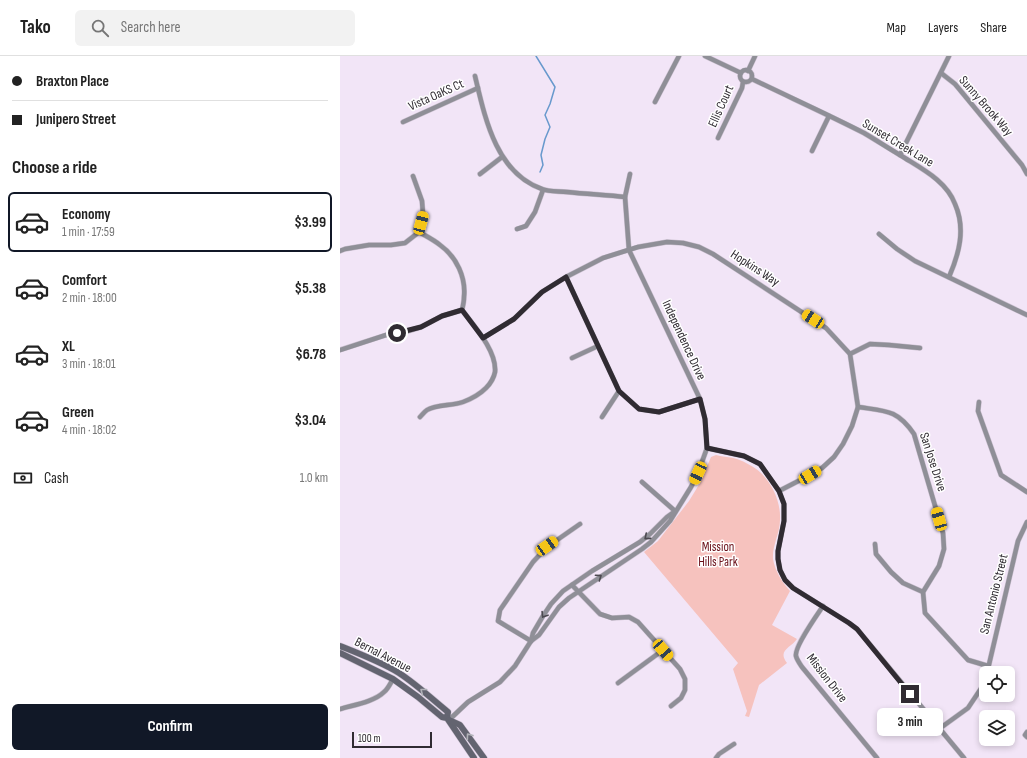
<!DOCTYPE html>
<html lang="en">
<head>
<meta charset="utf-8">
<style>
  body { margin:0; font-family:"Sofia Sans Condensed",sans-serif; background:#f2f2f2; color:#222; height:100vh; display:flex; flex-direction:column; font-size:15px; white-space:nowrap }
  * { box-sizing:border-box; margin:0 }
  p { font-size:13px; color:#767676 }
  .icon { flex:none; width:22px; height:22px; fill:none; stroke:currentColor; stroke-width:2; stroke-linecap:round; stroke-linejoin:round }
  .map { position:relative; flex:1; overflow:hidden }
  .sheet { display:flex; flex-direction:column; background:#fff; width:340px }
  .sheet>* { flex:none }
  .hud { display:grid; align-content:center; height:88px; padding:0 12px; background:#fff }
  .tools { position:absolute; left:639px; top:610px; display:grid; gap:8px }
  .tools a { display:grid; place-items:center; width:36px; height:36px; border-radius:6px; background:#fff; box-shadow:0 2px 6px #0003; font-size:20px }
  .scale { position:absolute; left:12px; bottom:10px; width:80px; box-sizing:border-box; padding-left:4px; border:2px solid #302b32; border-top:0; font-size:11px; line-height:14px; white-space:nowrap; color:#302b32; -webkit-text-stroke:3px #fff; paint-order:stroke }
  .end { position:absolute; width:18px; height:18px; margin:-9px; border:5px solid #302b32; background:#fff; box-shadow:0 0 0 2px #fff }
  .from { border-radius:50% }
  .bubble { position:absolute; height:28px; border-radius:6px; background:#fff; box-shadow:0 2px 6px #0003; font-size:13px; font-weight:700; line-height:28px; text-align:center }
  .car { position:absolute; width:12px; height:24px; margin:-12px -6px; border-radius:5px; box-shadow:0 0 3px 1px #0007; background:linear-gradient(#f5c518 24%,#345 0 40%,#f5c518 0 76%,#345 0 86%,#f5c518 0) }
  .hud b { display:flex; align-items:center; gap:14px; height:38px; font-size:15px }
  .hud b+b { border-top:1px solid #e0e0e0 }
  .hud i { width:10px; height:10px; background:#222 }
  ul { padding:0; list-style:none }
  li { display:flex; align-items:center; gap:12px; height:60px; margin:0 8px 6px; padding:0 4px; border:2px solid transparent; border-radius:6px }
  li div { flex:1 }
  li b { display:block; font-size:15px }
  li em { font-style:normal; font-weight:700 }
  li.current { border-color:#111827 }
  li>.icon { width:36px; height:36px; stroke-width:1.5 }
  h2 { padding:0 12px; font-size:18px; line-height:48px }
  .pay { display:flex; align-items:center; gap:10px; height:44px; padding:0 12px; font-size:15px }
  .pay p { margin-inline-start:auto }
  .cta { display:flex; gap:8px; margin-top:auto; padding:8px 12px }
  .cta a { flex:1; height:46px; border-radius:6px; background:#111827; color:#fff; font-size:16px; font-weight:700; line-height:46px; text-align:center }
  header { display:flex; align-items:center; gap:24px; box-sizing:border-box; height:56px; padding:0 20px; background:#fff; border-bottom:1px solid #e0e0e0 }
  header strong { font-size:19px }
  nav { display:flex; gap:22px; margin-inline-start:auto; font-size:14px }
  .search { width:280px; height:36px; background:#f2f2f2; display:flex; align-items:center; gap:10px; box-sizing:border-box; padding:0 14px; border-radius:6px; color:#767676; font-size:15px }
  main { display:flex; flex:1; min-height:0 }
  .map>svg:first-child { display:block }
</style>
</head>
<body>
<header>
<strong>Tako</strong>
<div class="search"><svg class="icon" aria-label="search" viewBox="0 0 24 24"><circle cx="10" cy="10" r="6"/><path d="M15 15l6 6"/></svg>Search here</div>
<nav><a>Map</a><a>Layers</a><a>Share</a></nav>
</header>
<main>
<section class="sheet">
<div class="hud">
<b><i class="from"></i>Braxton Place</b>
<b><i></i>Junipero Street</b>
</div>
<h2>Choose a ride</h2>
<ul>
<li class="current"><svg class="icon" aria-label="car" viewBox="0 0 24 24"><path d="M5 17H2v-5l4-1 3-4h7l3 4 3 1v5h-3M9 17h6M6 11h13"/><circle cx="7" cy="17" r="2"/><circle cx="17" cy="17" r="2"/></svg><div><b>Economy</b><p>1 min · 17:59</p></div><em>$3.99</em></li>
<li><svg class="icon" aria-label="car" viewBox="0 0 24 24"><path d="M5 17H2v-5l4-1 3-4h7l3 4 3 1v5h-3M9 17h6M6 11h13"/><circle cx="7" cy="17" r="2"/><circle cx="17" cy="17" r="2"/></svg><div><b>Comfort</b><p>2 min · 18:00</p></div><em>$5.38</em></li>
<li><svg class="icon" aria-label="car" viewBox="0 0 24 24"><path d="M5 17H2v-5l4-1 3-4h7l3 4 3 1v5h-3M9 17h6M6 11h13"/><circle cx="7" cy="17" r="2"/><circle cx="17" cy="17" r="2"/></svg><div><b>XL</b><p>3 min · 18:01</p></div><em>$6.78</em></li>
<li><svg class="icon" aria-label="car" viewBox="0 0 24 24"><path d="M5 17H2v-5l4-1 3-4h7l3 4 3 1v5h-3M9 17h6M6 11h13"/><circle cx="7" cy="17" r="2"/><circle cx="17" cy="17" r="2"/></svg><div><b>Green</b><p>4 min · 18:02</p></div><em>$3.04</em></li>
</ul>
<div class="pay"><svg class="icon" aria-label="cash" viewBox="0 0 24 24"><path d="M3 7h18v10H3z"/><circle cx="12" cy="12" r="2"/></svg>Cash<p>1.0 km</p></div>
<div class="cta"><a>Confirm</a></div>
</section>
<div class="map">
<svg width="687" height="702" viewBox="0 0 687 702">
  <rect width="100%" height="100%" fill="#f2e5f7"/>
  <path fill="#f6c2be" d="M376 399C383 401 391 401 397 403 405 406 415 411 421 417 433 429 441 447 440 464 440 477 432 490 433 503 435 515 442 526 450 535L432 569 457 583C451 592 437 594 447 607L419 629 409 661 405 660 407 655 393 613 398 607 304 496 318 485 349 445 360 427 371 401Z"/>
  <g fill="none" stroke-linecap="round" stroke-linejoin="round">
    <polyline stroke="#6899cd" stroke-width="1.5" points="196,0 215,31 210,48 205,59 210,71 205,83 201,99 203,109 200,116"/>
    <g stroke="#cbc0d0" stroke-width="5.5">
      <g id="minor">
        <polyline points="365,0 401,17"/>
        <circle cx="406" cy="20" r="6"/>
        <polyline points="408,15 415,0"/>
        <polyline points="601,17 615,28 620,34 682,109 687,118"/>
        <path d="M135 20C145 62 156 117 202 133 209 136 219 135 227 136 246 138 265 139 285 141"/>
        <path d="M412 23C449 41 487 58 524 77 536 84 548 92 560 99 580 112 606 124 615 148 626 173 619 198 609 221"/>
        <polyline points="315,46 339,0"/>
        <polyline points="63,66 138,32"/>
        <polyline points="378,82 402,32 403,26"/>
        <polyline points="472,95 489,60"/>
        <polyline points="560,99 609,0"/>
        <polyline points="140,118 162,101"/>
        <path d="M73 120 82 145 83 158 79 176C86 180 94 184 100 189 117 201 126 222 124 241 124 246 123 250 122 254 134 270 157 295 155 316 154 321 150 328 146 332 140 338 131 343 123 346 112 350 96 348 87 354 84 356 82 359 80 361"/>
        <polyline points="177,173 186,170 195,156 203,134"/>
        <polyline points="539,178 557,193 575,205 687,259"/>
        <polyline points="0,195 5,193 29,189 51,189 65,187 79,176"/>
        <polyline points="226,221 279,335 299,353 319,356 360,343"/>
        <polyline points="143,282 174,263 202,236 226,221 263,202 282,196 298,191 327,186 343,187 359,191 373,198 486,272 510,298 518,351 512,370 503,388 494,401 482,412 470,419 439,435"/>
        <polyline points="0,294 46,279 68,275 81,271 102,260 122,254"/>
        <polyline points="510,298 530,288 549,289 580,292"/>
        <polyline points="232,302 258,290"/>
        <polyline points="639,346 638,355 661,419 687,436"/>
        <path d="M518 351C545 355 557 353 574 378L603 477 604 493 599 510 583 536 585 557 628 604 648 610"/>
        <polyline points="262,361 279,335"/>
        <polyline points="367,392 404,400 420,408 439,435 444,448 444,465 438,495 438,503 440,514 445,524 453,532 509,567 517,573 624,702"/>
        <polyline points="302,426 335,455"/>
        <polyline points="535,488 536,498 551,516 563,527 583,536"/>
        <polyline points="232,529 260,558 272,562 289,561 298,566 340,613 345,623 345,634 341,642 331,650"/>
        <path d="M483 550C477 559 454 591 456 600 457 604 460 608 462 611L537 702"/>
        <polyline points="191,585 199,579 219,551 229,542 302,493 311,486 330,465 351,431 358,417 367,392 365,363 360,343 289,194 285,141 290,118"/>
        <polyline points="191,585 158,565 160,554 193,506 207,491 240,468"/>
        <polyline points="647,617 678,485 687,466"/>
        <polyline points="278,627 323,594"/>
        <path d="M0 653C13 649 34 646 44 636 48 633 50 628 53 623"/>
        <polyline points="109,664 128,646 160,626 175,610 191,585 193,577 203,560 211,548 223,535 252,515 300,486 310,478 327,461 334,456"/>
        <polyline points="599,673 628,652 644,628 646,621"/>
        <polyline points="687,676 685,679 687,681"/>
        <polyline points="376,702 379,698 394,688"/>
      </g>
    </g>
    <g stroke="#cbc0d0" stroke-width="7">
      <g id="secondary">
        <path d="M0 590C20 598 41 606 59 617 76 628 92 643 108 656L107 662"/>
        <polyline points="0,597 53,623 78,641 102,661 107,662 134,702"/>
        <polyline points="109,664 120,669 144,702"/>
      </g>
    </g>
    <use href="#minor" stroke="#8f8f97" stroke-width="4.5"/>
    <use href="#secondary" stroke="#636470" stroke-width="6"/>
  </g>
  <defs><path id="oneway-chevron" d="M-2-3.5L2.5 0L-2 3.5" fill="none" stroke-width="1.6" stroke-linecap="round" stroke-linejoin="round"/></defs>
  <g stroke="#4c4950">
    <use href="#oneway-chevron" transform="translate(307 481) rotate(140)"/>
    <use href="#oneway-chevron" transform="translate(259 521) rotate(-34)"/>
    <use href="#oneway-chevron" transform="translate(204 559) rotate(122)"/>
  </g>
  <g stroke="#b1b2b8">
    <use href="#oneway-chevron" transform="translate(83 635) rotate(-142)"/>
    <use href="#oneway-chevron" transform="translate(129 680) rotate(-126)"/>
  </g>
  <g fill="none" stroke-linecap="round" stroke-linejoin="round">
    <polyline stroke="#302b32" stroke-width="5" points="57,277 81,271 102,260 122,254 143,282 174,263 202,236 226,221 279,335 299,353 319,356 360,343 365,363 367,392 404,400 420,408 439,435 444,448 444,465 438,495 438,503 440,514 445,524 453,532 509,567 517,573 570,638"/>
  </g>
  <g text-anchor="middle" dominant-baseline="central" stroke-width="3" stroke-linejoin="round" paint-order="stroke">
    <g font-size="13" fill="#302b32" stroke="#fff">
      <text transform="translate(96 39) rotate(-24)">Vista OaKS Ct</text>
      <text transform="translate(381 50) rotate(-66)">Ellis Court</text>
      <text transform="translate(646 50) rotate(49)">Sunny Brook Way</text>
      <text transform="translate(558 87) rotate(31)">Sunset Creek Lane</text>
      <text transform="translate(415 212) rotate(33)">Hopkins Way</text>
      <text transform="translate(344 284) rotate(65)">Independence Drive</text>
      <text transform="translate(593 406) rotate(72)">San Jose Drive</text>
      <text transform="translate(654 538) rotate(-76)">San Antonio Street</text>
      <text transform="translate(43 599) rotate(27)">Bernal Avenue</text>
      <text transform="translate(487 622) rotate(52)">Mission Drive</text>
    </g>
    <g font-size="13" fill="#6a0f18" stroke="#fff">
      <text x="378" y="491">Mission<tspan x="378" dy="15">Hills Park</tspan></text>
    </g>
  </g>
</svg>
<div class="tools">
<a><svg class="icon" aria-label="locate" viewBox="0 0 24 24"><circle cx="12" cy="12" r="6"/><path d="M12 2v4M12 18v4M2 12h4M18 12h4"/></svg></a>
<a><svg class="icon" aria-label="layers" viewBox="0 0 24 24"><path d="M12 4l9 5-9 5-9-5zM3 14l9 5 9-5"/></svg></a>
</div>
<div class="scale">100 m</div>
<i class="end from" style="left:57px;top:277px"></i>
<i class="end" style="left:570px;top:638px"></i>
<div class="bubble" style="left:537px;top:652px;width:66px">3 min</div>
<i class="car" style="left:81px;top:167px;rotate:15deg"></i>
<i class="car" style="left:473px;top:263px;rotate:303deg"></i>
<i class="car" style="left:358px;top:417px;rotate:205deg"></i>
<i class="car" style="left:470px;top:419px;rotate:59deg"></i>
<i class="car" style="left:599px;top:463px;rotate:344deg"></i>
<i class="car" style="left:207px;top:490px;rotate:56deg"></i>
<i class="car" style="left:323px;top:594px;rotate:139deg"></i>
</div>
</main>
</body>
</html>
